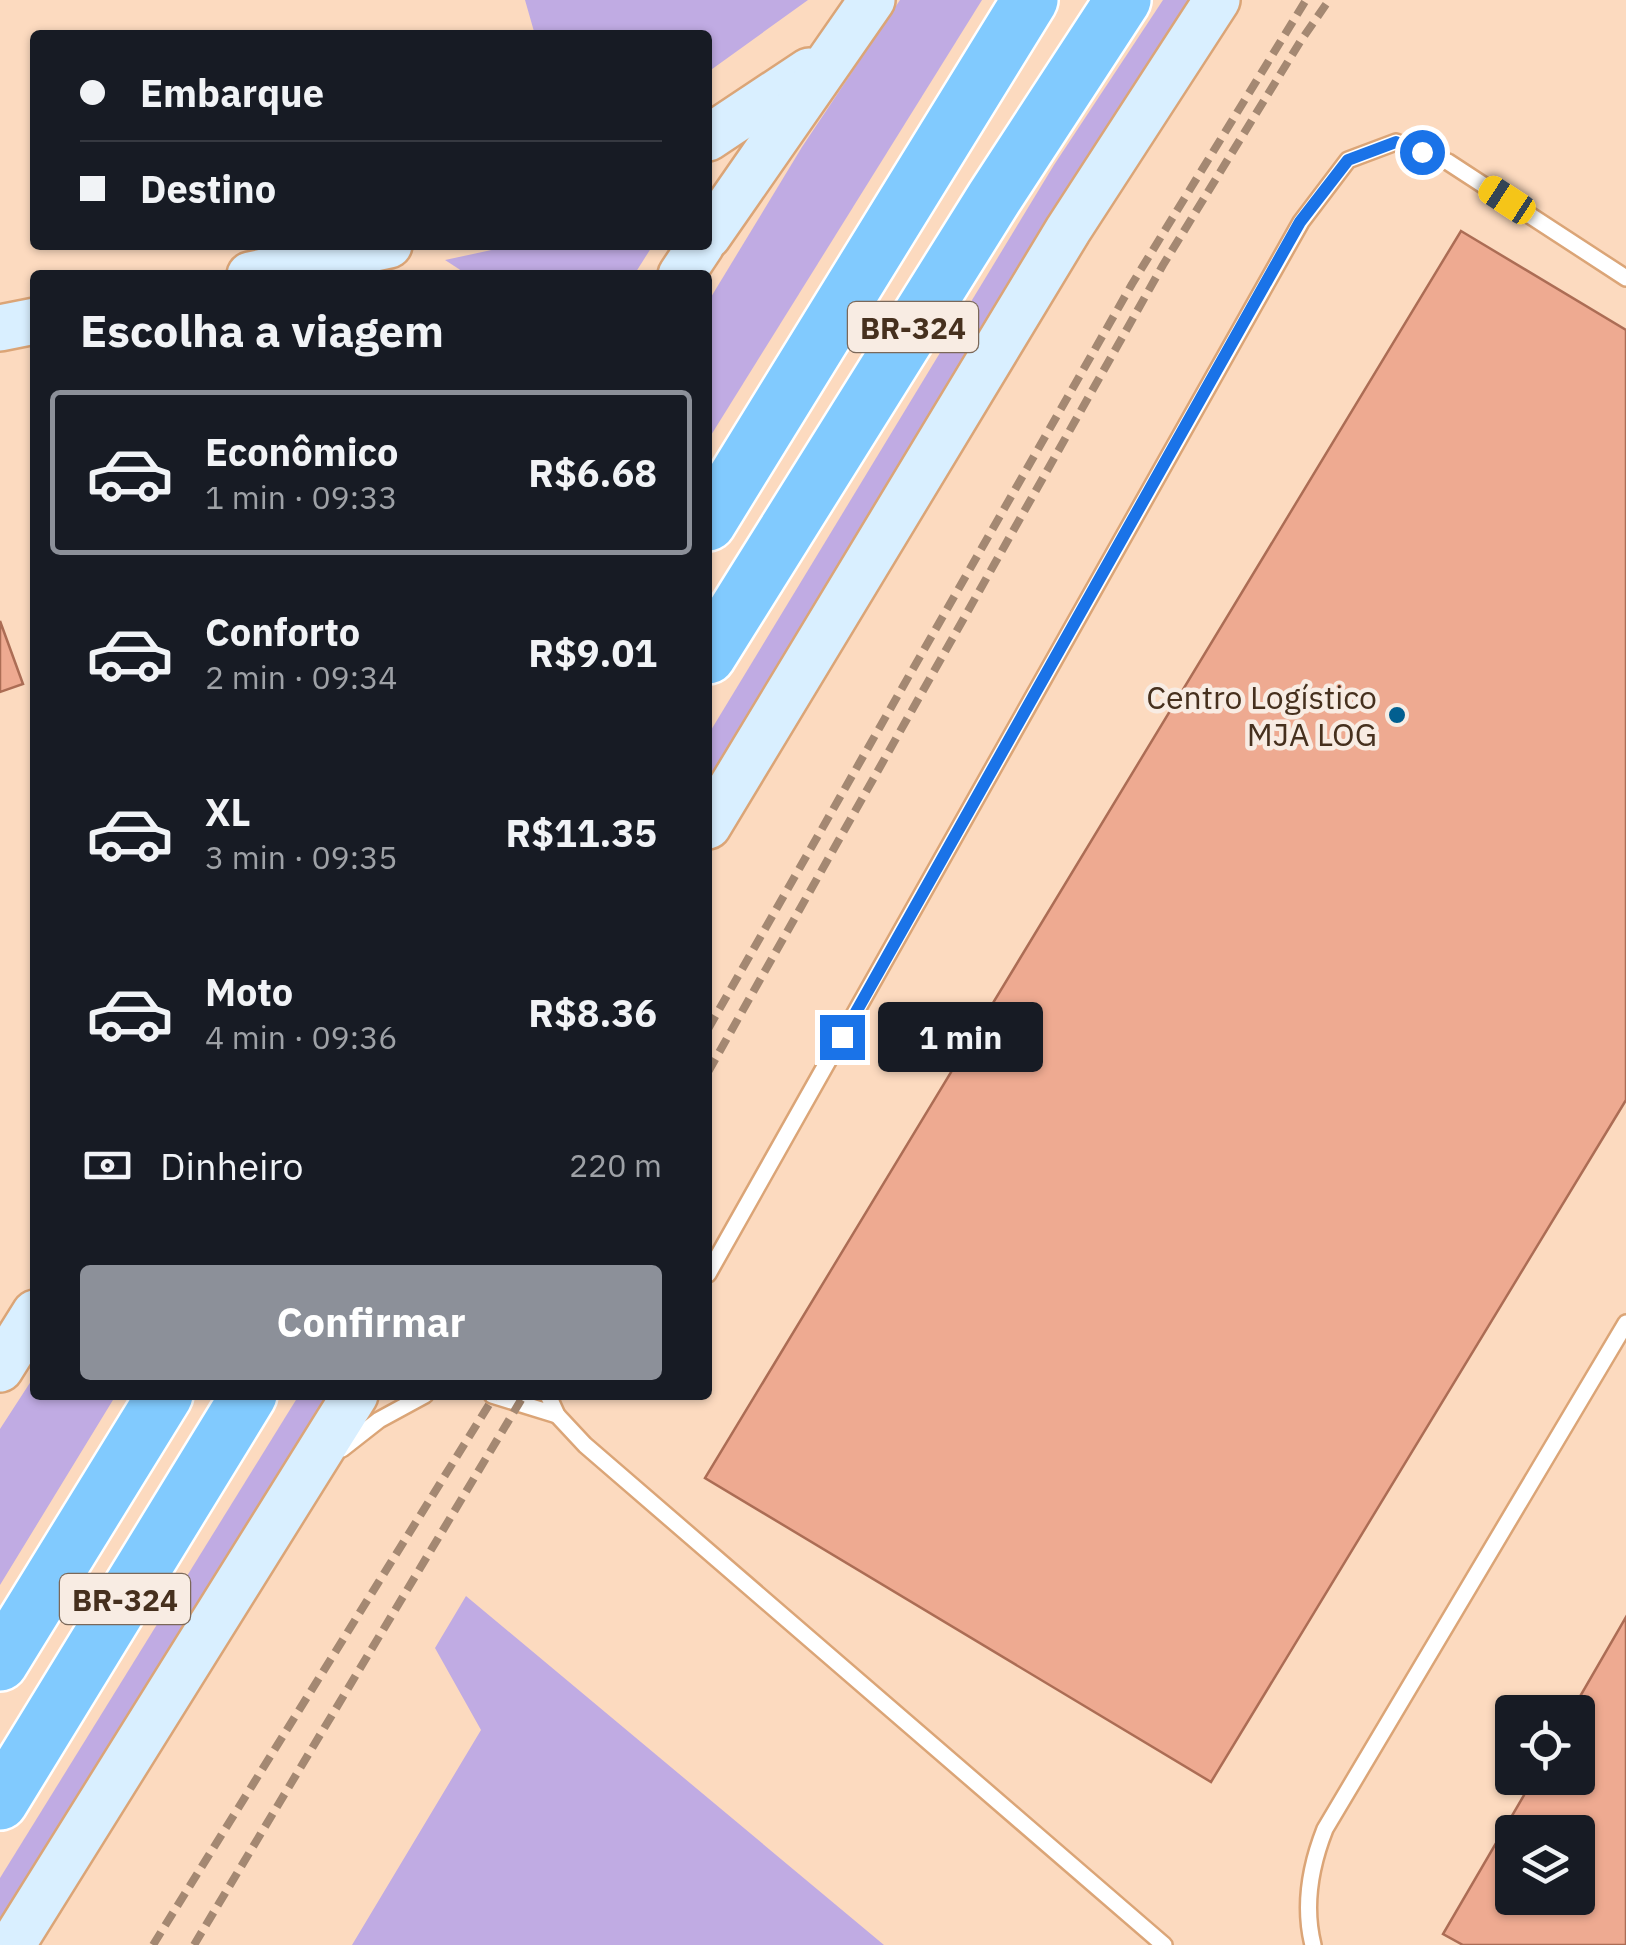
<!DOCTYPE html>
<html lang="pt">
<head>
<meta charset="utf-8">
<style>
  body { margin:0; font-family:"IBM Plex Sans",sans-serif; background:#20242c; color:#f1f3f6; height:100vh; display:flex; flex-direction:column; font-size:38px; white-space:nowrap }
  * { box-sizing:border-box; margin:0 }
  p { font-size:32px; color:#9ea1a6 }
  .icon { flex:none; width:55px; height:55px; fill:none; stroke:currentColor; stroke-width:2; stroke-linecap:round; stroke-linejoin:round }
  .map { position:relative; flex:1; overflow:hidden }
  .details { position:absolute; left:30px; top:270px; width:682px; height:1130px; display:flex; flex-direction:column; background:#171b24; border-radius:10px; box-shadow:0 2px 8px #0004 }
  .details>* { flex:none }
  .top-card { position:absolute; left:30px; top:30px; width:682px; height:220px; border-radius:10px; box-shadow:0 2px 8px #0004; display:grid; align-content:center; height:220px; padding:0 50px; background:#171b24 }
  .controls { position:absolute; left:1495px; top:1695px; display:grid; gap:20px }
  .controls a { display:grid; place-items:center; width:100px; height:100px; border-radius:10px; background:#171b24; box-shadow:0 2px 8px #0004; font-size:50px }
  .end { position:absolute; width:45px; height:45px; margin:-22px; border:12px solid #1a73e8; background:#fff; box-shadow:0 0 0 5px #fff }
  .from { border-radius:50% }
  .bubble { position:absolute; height:70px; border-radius:10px; background:#171b24; box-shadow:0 2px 8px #0004; font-size:32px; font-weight:800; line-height:70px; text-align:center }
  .car { position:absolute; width:30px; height:60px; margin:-30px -15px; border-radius:12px; box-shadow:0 0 8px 2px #0007; background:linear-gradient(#f5c518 24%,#345 0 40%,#f5c518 0 76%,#345 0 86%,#f5c518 0) }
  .top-card b { display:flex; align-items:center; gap:35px; height:95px; font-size:38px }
  .top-card b+b { border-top:2px solid #363941 }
  .top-card i { width:25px; height:25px; background:#f1f3f6 }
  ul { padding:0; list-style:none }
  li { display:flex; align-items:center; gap:30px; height:165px; margin:0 20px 15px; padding:0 30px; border:5px solid transparent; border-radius:10px }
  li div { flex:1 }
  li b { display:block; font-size:38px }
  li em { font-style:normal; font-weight:800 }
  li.active { border-color:#8c9099 }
  li>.icon { width:90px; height:90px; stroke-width:1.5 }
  h2 { padding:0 50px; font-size:45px; line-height:120px }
  .pay { display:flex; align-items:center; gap:25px; height:110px; padding:0 50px; font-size:38px }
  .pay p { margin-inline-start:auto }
  .cta { display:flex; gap:20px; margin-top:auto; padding:20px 50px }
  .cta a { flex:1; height:115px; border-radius:10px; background:#8c9099; color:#fff; font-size:40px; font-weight:800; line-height:115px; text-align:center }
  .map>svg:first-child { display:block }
</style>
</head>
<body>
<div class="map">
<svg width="1626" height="1945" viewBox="0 0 1626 1945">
  <rect width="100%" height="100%" fill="#fcdabf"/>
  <g fill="#c0abe3">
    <polygon points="525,0 808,0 708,72 708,35 535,35"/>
    <polygon points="900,0 982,0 708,440 708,302 802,147"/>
    <polygon points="1163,0 1195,0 708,779 708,735 1054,165"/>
    <polygon points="515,245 653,245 634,275 468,275 445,260"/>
    <polygon points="35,1375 35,1395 116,1395 0,1585 0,1429"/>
    <polygon points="299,1395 330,1395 0,1925 0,1878"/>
    <polygon points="466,1596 884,1945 352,1945 481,1730 435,1648"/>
  </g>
  <g fill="#eeaa91" stroke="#ac6d55" stroke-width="2.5" fill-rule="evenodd">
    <polygon points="1461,231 1626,330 1626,1100 1211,1782 705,1478"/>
    <polygon points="0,621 23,684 0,692"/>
    <path d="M1626 1617V1945H1463L1443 1934 1534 1778H1578V1712H1571ZM1512 1832H1578V1898H1512Z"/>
  </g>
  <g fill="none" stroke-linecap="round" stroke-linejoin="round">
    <g stroke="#dba577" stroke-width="20">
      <g id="lane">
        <polyline points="708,1274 1301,222 1348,160 1396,142 1448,162 1626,278"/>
        <polyline points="492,1395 557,1415"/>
        <polyline points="548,1395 557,1415 585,1445 1164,1945"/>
        <polyline points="342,1449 379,1420 425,1395"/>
        <path d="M1313 1945C1303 1905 1310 1867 1325 1829L1626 1323"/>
      </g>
    </g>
    <g stroke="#dba577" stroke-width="50">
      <g id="secondary">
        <polyline points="708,138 809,71"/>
        <polyline points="708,236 872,0"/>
        <polyline points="250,275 389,245"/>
        <polyline points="681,275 701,245"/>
        <polyline points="0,328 35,321"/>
        <polyline points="708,826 1068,230 1217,0"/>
        <polyline points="0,1369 35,1313"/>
        <polyline points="12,1945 355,1395"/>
      </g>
    </g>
    <g stroke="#fff" stroke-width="60">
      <g id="highway">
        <polyline points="708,523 1030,0"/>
        <polyline points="708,656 994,198 1123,0"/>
        <polyline points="0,1663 165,1395"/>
        <polyline points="0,1802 249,1395"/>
      </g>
    </g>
    <use href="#lane" stroke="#fff" stroke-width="15"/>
    <use href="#secondary" stroke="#d9efff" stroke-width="45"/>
    <use href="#highway" stroke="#81cafe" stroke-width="55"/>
    <g stroke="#a48872" stroke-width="8" stroke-dasharray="15 8" stroke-linecap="butt">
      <polyline points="708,1029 1132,284 1306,0"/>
      <polyline points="708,1072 1163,265 1300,42 1329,0"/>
      <polyline points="153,1945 495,1395"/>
      <polyline points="194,1945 524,1395"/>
    </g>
  </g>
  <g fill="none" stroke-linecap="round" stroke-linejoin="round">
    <polyline stroke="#1a73e8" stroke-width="12" points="842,1037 1300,222 1348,160 1396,142 1422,152"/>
  </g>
  <circle fill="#025f90" stroke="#f8ece3" stroke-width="4" cx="1397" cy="715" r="10"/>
  <g text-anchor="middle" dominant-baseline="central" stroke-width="9" stroke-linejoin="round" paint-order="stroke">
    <g fill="#f8ece3" stroke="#7b6859" stroke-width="2.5">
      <rect x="848" y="302" width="130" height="50" rx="8"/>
      <rect x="60" y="1574" width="130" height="50" rx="8"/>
    </g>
    <g font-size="30" font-weight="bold" fill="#46301e">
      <text x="913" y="327">BR-324</text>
      <text x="125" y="1599">BR-324</text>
    </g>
    <g font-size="32" fill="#46301e" stroke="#f8ece3" text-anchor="end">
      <text x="1377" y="697">Centro Logístico<tspan x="1377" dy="37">MJA LOG</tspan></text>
    </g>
  </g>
</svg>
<div class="controls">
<a><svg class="icon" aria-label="locate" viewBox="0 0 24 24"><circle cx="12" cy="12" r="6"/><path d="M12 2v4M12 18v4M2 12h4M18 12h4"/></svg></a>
<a><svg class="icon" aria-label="layers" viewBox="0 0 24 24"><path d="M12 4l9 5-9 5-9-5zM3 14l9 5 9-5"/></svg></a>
</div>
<i class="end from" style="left:1422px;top:152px"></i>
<i class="end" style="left:842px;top:1037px"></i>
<div class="bubble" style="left:878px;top:1002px;width:165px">1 min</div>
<i class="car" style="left:1507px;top:200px;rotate:303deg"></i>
<div class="top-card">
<b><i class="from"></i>Embarque</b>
<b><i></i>Destino</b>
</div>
<section class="details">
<h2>Escolha a viagem</h2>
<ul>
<li class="active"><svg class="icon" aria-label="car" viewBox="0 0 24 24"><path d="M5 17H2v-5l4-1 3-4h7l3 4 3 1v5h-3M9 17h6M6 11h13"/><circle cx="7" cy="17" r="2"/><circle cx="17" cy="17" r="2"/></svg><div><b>Econômico</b><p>1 min · 09:33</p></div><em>R$6.68</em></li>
<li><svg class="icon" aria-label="car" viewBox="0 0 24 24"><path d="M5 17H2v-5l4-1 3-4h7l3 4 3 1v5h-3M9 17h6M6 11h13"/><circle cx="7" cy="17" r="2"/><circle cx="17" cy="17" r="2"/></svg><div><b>Conforto</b><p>2 min · 09:34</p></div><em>R$9.01</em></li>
<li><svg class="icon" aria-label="car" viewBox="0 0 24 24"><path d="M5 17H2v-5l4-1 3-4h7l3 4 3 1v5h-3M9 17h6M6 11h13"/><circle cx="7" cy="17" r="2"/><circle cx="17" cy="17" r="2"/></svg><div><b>XL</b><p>3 min · 09:35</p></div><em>R$11.35</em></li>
<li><svg class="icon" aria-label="car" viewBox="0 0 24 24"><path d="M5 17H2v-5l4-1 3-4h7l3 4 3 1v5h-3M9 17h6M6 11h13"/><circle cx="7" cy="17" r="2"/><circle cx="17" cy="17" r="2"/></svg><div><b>Moto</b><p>4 min · 09:36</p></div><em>R$8.36</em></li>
</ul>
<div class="pay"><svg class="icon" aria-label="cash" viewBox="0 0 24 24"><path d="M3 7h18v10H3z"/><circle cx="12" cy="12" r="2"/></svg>Dinheiro<p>220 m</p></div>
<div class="cta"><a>Confirmar</a></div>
</section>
</div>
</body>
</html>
